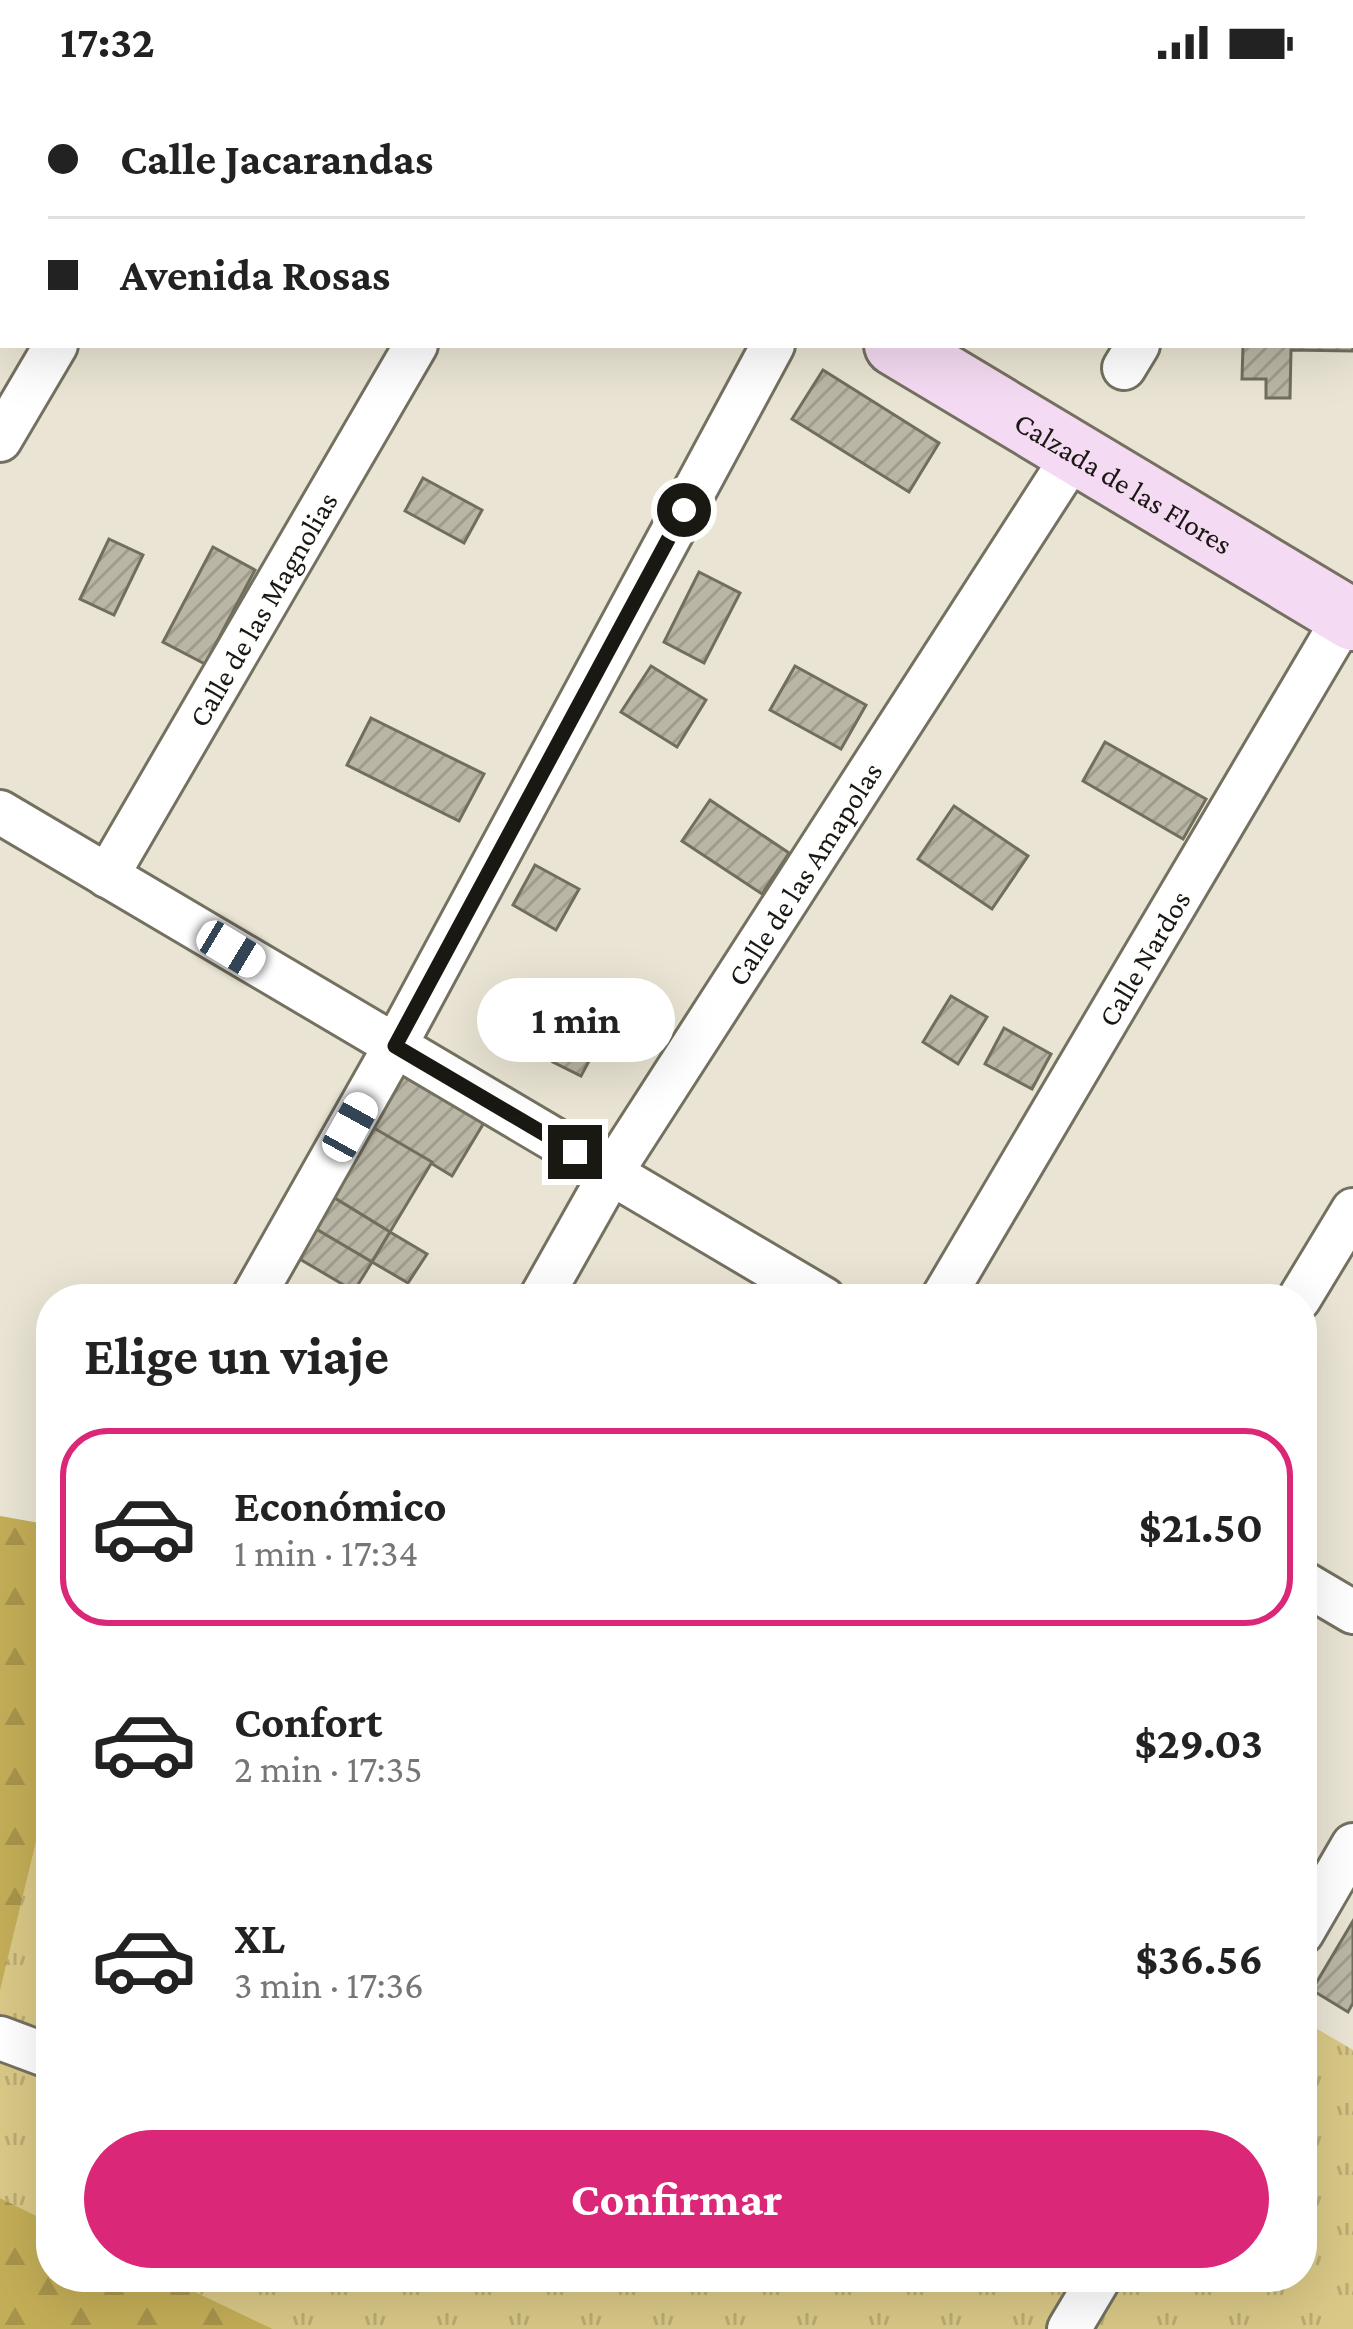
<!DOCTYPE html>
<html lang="es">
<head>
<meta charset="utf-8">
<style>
  body { margin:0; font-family:"Crimson Pro",serif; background:#f6f6f6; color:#222; height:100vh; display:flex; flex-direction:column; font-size:45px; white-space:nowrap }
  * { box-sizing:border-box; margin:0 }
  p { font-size:39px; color:#767676 }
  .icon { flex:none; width:66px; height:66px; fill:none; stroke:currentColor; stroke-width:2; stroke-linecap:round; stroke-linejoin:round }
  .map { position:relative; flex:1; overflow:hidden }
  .drawer { position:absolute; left:36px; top:1200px; width:1281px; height:1008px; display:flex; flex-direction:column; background:#fff; border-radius:48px; box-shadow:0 12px 48px #0002 }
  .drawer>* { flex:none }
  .banner { position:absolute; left:0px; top:0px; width:1353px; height:264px; box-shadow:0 12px 48px #0002; display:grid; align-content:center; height:264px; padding:0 48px; background:#fff }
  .end { position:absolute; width:54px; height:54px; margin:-27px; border:15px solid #1a1812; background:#fff; box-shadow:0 0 0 6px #fff }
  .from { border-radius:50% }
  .bubble { position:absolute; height:84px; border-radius:42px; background:#fff; box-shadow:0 12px 48px #0002; font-size:39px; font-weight:700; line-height:84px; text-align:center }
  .car { position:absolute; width:36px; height:72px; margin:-36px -18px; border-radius:15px; box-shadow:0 0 9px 3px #0007; background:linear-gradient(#fff 24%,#345 0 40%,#fff 0 76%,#345 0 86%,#fff 0) }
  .banner b { display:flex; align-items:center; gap:42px; height:114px; font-size:45px }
  .banner b+b { border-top:3px solid #e0e0e0 }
  .banner i { width:30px; height:30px; background:#222 }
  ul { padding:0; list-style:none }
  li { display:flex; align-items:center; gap:36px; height:198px; margin:0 24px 18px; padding:0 24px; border:6px solid transparent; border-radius:48px }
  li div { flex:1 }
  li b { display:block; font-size:45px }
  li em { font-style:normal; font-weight:700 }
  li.current { border-color:#db2777 }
  li>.icon { width:108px; height:108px; stroke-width:1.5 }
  h2 { padding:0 48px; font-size:54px; line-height:144px }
  .action { display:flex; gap:24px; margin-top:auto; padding:24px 48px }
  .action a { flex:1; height:138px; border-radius:72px; background:#db2777; color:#fff; font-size:48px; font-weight:700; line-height:138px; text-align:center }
  .status { display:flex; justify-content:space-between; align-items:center; height:84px; padding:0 60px; background:#fff; direction:ltr }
  .status svg { height:33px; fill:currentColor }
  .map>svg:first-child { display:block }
</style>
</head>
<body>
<div class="status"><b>17:32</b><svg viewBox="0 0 49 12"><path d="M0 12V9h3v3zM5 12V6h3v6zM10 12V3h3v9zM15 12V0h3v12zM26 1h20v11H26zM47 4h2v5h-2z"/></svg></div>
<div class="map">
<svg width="1353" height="2245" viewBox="0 0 1353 2245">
  <defs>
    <pattern id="grass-tufts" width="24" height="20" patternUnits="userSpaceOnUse" patternTransform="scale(3)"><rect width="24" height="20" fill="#d9c886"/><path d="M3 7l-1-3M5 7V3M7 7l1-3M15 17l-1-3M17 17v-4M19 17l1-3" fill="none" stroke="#baab73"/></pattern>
    <pattern id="forest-firs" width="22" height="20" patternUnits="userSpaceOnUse" patternTransform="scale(3)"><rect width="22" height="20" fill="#c3ad57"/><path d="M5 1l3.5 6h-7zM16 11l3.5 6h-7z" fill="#a7944b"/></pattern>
    <pattern id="building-hatch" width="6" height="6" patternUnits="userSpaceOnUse" patternTransform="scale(3)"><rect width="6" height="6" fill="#bab6a5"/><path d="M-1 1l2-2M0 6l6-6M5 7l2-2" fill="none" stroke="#9f9c8d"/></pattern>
  </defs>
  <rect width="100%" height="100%" fill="#e9e4d3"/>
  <g fill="url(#grass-tufts)">
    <polygon points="51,1696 51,2139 0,2114 0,1907"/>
    <polygon points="1302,1936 1353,1966 1353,2245 273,2245 164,2193 1302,2193"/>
  </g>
  <g fill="url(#forest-firs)">
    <polygon points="0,1432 51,1441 51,1696 0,1907"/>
    <polygon points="0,2114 51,2139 51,2193 164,2193 273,2245 0,2245"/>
  </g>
  <g fill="url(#building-hatch)" stroke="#726e5e" stroke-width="3">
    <polygon points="1350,211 1353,267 1291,266 1290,314 1266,314 1266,295 1242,295 1243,261 1350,261"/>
    <polygon points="823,286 939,359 909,408 792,335"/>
    <polygon points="423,394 482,426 464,459 405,427"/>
    <polygon points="109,455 143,471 114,531 80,515"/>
    <polygon points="213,463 255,486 205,580 163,558"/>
    <polygon points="699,488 740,509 704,579 664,558"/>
    <polygon points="651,582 706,616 677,663 621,628"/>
    <polygon points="795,582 866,621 841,665 770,626"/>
    <polygon points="371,634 484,690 459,737 347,681"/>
    <polygon points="1105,658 1206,715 1183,755 1083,697"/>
    <polygon points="710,716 789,769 762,810 682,757"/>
    <polygon points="954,722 1028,772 992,825 918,775"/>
    <polygon points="535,781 579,805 556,846 513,821"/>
    <polygon points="951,912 987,933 958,980 923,958"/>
    <polygon points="563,914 610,938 581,992 553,978 565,955 547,946"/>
    <polygon points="1004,944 1051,970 1032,1005 985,980"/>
    <polygon points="398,979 488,1032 452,1092 362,1037"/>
    <polygon points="362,1037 432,1078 390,1148 320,1105"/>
    <polygon points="320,1105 390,1148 372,1178 299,1135"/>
    <polygon points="299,1135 372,1178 354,1207 281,1164"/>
    <polygon points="390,1148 427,1170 408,1199 372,1178"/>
    <polygon points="1353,1837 1353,1919 1348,1928 1312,1906"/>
  </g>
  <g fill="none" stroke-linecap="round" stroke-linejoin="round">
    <g stroke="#757161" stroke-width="48">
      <g id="street">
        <polyline points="210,3 211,0"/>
        <polyline points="1294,3 1296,0"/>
        <polyline points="1124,284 1138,261"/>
        <polyline points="0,356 56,261"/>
        <polyline points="0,728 824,1215"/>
        <path id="s1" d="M107 792 416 261"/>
        <polyline points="252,1215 395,962 773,261"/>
        <path id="s2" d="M540 1215 611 1089 1075 369"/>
        <path id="s3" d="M942 1215 1346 531"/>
        <polyline points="1299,1215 1353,1126"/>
        <polyline points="1302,1498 1353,1528"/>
        <polyline points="1302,1849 1353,1761"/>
        <polyline points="0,1954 51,1973"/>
        <polyline points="1069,2245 1100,2193"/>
      </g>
    </g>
    <g stroke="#757161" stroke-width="66">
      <g id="secondary">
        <polyline points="460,0 465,3"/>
        <path id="s4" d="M895 261 1353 536"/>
      </g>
    </g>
    <use href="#street" stroke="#fff" stroke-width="42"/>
    <use href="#secondary" stroke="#f4daf2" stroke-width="60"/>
  </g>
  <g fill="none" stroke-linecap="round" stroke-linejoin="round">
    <polyline stroke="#1a1812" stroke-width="15" points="575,1068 395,962 684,426"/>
  </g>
  <g text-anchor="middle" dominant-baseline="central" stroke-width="9" stroke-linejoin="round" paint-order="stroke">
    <g font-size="30" fill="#1a1812" stroke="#f6f2e0">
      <text stroke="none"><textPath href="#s4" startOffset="267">Calzada de las Flores</textPath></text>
      <text stroke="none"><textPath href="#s1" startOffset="309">Calle de las Magnolias</textPath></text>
      <text stroke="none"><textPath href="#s2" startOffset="501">Calle de las Amapolas</textPath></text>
      <text stroke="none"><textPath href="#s3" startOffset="396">Calle Nardos</textPath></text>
    </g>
  </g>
</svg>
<i class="end from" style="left:684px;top:426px"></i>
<i class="end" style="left:575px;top:1068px"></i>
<div class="bubble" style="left:477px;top:894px;width:198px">1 min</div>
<i class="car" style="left:231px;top:865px;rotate:121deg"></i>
<i class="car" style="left:350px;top:1043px;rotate:29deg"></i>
<div class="banner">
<b><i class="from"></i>Calle Jacarandas</b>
<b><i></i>Avenida Rosas</b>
</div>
<section class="drawer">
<h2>Elige un viaje</h2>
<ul>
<li class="current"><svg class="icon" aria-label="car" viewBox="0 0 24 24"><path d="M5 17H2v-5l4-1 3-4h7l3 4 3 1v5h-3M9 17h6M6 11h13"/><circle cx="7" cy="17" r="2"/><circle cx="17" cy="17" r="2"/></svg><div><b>Económico</b><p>1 min · 17:34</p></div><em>$21.50</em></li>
<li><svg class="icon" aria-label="car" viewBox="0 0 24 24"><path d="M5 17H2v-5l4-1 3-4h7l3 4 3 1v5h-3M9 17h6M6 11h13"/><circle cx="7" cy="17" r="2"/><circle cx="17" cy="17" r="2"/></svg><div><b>Confort</b><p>2 min · 17:35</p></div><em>$29.03</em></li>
<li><svg class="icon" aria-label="car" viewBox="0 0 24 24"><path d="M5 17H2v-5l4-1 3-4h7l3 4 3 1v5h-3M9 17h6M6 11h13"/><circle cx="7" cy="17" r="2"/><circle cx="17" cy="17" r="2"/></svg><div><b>XL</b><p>3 min · 17:36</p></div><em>$36.56</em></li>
</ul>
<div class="action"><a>Confirmar</a></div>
</section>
</div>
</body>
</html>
